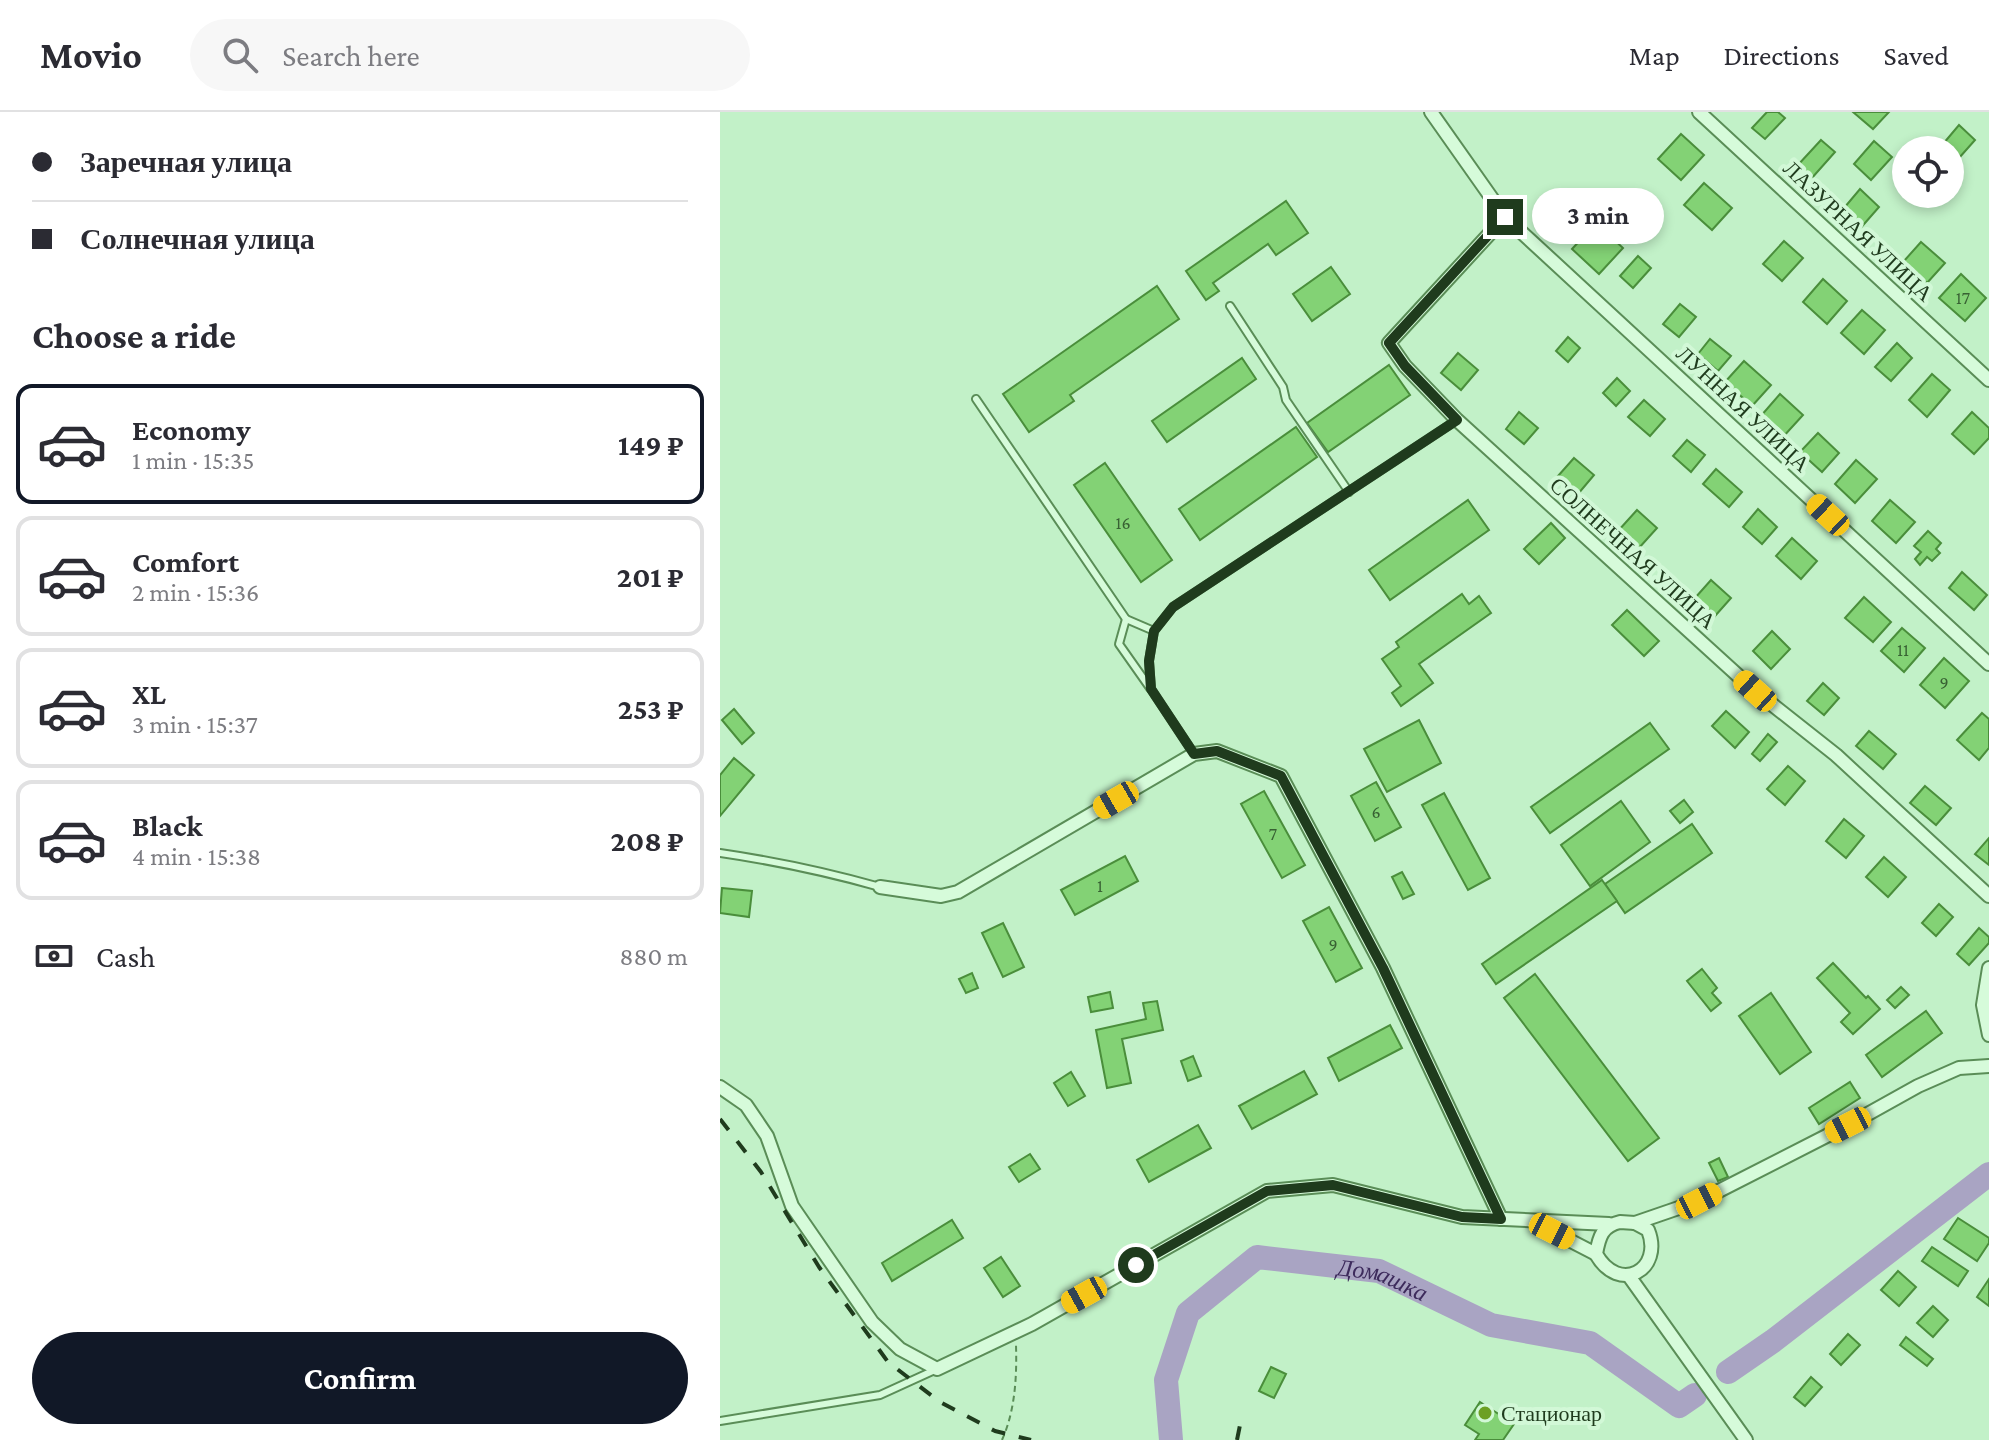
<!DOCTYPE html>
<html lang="en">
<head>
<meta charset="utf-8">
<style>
  body { margin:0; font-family:"Crimson Pro",serif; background:#f7f7f7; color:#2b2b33; height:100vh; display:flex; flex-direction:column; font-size:30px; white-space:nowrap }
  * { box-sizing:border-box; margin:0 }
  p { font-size:26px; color:#7c7c81 }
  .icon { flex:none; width:44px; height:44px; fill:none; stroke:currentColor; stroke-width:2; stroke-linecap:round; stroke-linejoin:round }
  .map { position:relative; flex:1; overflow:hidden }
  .panel { display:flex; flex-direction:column; background:#fff; width:720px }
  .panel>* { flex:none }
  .guide { display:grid; align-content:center; height:176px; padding:0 32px; background:#fff }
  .tools { position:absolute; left:1172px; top:24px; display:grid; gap:16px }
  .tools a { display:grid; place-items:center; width:72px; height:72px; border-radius:50%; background:#fff; box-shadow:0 4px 12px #0003; font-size:40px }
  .end { position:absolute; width:36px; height:36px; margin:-18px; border:10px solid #1f3b1d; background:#fff; box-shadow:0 0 0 4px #fff }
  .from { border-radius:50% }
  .bubble { position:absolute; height:56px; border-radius:28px; background:#fff; box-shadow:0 4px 12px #0003; font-size:26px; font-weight:700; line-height:56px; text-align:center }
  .car { position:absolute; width:24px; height:48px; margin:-24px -12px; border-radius:10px; box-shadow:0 0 6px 2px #0007; background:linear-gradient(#f5c518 24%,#345 0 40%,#f5c518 0 76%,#345 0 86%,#f5c518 0) }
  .guide b { display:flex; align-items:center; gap:28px; height:76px; font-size:30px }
  .guide b+b { border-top:2px solid #e1e1e2 }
  .guide i { width:20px; height:20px; background:#2b2b33 }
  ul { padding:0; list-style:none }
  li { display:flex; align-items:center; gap:24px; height:120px; margin:0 16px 12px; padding:0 16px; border:4px solid #e1e1e2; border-radius:16px }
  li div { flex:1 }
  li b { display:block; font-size:30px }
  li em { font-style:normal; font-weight:700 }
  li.active { border-color:#111827 }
  li>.icon { width:72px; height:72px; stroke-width:1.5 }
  h2 { padding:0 32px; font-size:36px; line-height:96px }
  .pay { display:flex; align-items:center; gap:20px; height:88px; padding:0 32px; font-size:30px }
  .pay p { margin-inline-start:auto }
  .cta { display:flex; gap:16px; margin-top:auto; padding:16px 32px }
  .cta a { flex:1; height:92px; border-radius:48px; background:#111827; color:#fff; font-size:32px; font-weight:700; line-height:92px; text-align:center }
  header { display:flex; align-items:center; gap:48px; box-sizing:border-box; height:112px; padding:0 40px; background:#fff; border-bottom:2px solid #e1e1e2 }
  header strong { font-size:38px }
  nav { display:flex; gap:44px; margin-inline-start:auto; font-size:28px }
  .search { width:560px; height:72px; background:#f7f7f7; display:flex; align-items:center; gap:20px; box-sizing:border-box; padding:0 28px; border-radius:44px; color:#7c7c81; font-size:30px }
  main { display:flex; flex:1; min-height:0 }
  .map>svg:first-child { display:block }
</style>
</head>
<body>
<header>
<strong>Movio</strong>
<div class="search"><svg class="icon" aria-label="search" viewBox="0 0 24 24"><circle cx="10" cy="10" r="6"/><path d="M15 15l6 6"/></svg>Search here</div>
<nav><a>Map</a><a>Directions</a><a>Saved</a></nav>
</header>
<main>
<section class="panel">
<div class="guide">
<b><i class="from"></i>Заречная улица</b>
<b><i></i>Солнечная улица</b>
</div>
<h2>Choose a ride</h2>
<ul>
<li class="active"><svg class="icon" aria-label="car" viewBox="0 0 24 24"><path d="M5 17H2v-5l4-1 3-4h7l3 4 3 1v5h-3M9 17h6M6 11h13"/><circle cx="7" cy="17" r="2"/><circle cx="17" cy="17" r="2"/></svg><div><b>Economy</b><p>1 min · 15:35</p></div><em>149 ₽</em></li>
<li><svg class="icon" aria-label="car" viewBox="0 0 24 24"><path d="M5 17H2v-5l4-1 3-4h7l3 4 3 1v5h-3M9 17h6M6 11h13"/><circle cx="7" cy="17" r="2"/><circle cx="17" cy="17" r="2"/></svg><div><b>Comfort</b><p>2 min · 15:36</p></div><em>201 ₽</em></li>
<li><svg class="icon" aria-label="car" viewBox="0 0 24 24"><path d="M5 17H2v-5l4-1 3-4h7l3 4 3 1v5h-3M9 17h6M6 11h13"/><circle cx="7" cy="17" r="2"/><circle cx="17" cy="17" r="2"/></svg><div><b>XL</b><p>3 min · 15:37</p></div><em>253 ₽</em></li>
<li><svg class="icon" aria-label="car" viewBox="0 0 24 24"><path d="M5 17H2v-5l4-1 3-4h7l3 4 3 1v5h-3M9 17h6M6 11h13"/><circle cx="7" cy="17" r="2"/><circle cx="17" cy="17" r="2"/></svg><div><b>Black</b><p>4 min · 15:38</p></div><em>208 ₽</em></li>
</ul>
<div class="pay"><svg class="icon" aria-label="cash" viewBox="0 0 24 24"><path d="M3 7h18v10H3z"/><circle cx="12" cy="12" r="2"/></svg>Cash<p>880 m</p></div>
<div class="cta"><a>Confirm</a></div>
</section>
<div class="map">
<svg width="1269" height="1328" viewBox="0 0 1269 1328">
  <rect width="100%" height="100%" fill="#c2f1c8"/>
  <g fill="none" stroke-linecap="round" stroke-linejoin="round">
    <g stroke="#a9a4c3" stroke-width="24">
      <polyline points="1008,1260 1053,1229 1269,1062"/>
      <path id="s1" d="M451 1328 446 1268 468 1201 537 1145 659 1159 771 1213 870 1231 959 1294 975 1283"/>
    </g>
  </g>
  <g fill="#83d275" stroke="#4a8e3b" stroke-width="2">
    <polygon points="1047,0 1058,0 1065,6 1045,27 1032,16"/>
    <polygon points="1133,0 1169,0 1153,17"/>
    <polygon points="1239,13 1255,28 1239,46 1223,32"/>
    <polygon points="961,22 984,43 961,68 938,47"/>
    <polygon points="1101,28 1115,40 1091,67 1077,54"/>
    <polygon points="1154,29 1172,45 1151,68 1134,52"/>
    <polygon points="984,71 1012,96 992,118 964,93"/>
    <polygon points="1140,77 1159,95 1138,119 1119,102"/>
    <polygon points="838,79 860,99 838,123 816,103"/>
    <polygon points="566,89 588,121 556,143 548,132 493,171 499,179 486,188 466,159"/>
    <polygon points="876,111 903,136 879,162 852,137"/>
    <polygon points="1064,129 1083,146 1062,169 1043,152"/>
    <polygon points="1201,130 1225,151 1207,171 1184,149"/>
    <polygon points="918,144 931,156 913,176 900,164"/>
    <polygon points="611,155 630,182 592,209 573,182"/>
    <polygon points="1241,162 1266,186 1245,209 1219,186"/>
    <polygon points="1103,167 1127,189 1107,212 1083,190"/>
    <polygon points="437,174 459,207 350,283 354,289 309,320 283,282"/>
    <polygon points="960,192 976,205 959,225 943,212"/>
    <polygon points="1142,198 1165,218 1144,242 1121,221"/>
    <polygon points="848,225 860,236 848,250 836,239"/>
    <polygon points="990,227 1011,244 998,259 978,242"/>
    <polygon points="1177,231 1192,246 1171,269 1155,255"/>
    <polygon points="738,241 758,258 741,278 721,261"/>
    <polygon points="522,246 536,267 447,330 432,309"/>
    <polygon points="1024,249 1051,273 1032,294 1005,270"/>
    <polygon points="669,253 690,283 608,340 587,311"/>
    <polygon points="1212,262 1230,278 1207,305 1189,288"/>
    <polygon points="897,266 910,279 896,294 883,281"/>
    <polygon points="1060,282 1083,303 1062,326 1040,305"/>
    <polygon points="924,288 945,307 930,324 908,305"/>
    <polygon points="799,300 818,316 804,332 786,317"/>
    <polygon points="1252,300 1269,316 1269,326 1254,342 1232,322"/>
    <polygon points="576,315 597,345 480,428 459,397"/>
    <polygon points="1098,321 1119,341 1102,360 1080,340"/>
    <polygon points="967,328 985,343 971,360 953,344"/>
    <polygon points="854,346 874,363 858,382 838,364"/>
    <polygon points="1136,348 1157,367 1135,391 1115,372"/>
    <polygon points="385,351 452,448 421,470 354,373"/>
    <polygon points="996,357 1022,380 1009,395 983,372"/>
    <polygon points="748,388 769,418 670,488 649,458"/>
    <polygon points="1170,388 1195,410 1176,431 1152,409"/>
    <polygon points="1038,397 1057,415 1042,432 1023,415"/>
    <polygon points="917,398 937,416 918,437 898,419"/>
    <polygon points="831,411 845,426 819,452 804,437"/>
    <polygon points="1208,419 1221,431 1216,437 1220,441 1212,449 1207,445 1200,453 1195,447 1201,440 1194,434"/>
    <polygon points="1072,426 1097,449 1081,467 1056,444"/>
    <polygon points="1242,460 1267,483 1254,498 1229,476"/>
    <polygon points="991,468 1011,486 995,504 975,486"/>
    <polygon points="742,482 749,492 759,484 771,501 699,552 713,571 681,594 672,581 681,574 662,547 679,535 676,530"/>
    <polygon points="1144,485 1171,510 1153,530 1125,506"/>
    <polygon points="907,498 939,529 924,544 892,513"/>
    <polygon points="1182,516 1205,536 1184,560 1161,539"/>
    <polygon points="1052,519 1070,537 1051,557 1033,539"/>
    <polygon points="1224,546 1249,569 1225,596 1200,573"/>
    <polygon points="1103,571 1119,586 1104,603 1087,589"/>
    <polygon points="14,597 34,621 22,632 2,608"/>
    <polygon points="1006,599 1029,620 1015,636 992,614"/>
    <polygon points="1262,601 1269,607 1269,636 1259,648 1237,628"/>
    <polygon points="699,608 721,651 667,680 644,637"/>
    <polygon points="930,611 949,637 830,721 811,695"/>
    <polygon points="1149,619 1176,642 1163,657 1136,634"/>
    <polygon points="1048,622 1057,630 1040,649 1032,642"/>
    <polygon points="14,646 34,663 0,704 0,663"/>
    <polygon points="1068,654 1085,669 1065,693 1047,677"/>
    <polygon points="656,670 681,715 655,729 631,684"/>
    <polygon points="1205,674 1231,696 1216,713 1190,691"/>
    <polygon points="544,679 585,753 562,766 521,692"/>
    <polygon points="724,681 770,766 748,778 702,693"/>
    <polygon points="964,688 973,700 960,711 950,699"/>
    <polygon points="901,689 930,730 870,774 841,733"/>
    <polygon points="1124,707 1144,724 1126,746 1106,729"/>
    <polygon points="972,712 992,741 905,801 885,772"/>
    <polygon points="1269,726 1269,753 1255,742"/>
    <polygon points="405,744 418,769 355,803 341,778"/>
    <polygon points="1164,745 1186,765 1168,785 1146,765"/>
    <polygon points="682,760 694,782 683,787 672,765"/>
    <polygon points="882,768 897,789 776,872 762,852"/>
    <polygon points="2,776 32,779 29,805 0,801"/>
    <polygon points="1219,792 1233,805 1216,824 1202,811"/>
    <polygon points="609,795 642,856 616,870 583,809"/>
    <polygon points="283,811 304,855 283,865 262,821"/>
    <polygon points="1259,816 1269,825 1269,831 1249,853 1237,842"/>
    <polygon points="1113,851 1146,886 1148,884 1160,897 1133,922 1121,910 1130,901 1097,866"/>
    <polygon points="982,857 997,876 992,881 1001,891 991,899 967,869"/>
    <polygon points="252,861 258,876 246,881 239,867"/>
    <polygon points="815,862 939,1026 908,1049 784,886"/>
    <polygon points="1181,875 1189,883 1175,896 1167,888"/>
    <polygon points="390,880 393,896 371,900 368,885"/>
    <polygon points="1051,881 1091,940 1060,962 1019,904"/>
    <polygon points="437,889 443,918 402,927 411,971 387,976 376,918 426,907 423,891"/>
    <polygon points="1206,899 1222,921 1162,965 1146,943"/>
    <polygon points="670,913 682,936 619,969 608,946"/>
    <polygon points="473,944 481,964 468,969 461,949"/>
    <polygon points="584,959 597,982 532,1017 519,994"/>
    <polygon points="351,960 365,984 348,994 334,971"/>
    <polygon points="1130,970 1140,986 1099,1012 1089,996"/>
    <polygon points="478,1013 491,1036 429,1070 417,1048"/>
    <polygon points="310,1042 320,1057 299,1070 289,1055"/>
    <polygon points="999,1046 1008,1065 998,1069 989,1051"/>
    <polygon points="1238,1106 1269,1126 1269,1131 1257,1149 1224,1127"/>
    <polygon points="232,1108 243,1126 172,1169 162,1151"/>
    <polygon points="1212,1135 1248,1159 1238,1174 1202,1149"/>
    <polygon points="281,1145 300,1174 283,1185 264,1156"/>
    <polygon points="1178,1159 1196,1175 1179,1194 1161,1178"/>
    <polygon points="1269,1167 1269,1194 1257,1185"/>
    <polygon points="1213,1194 1228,1208 1213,1225 1197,1211"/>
    <polygon points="1128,1222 1140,1233 1121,1253 1110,1242"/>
    <polygon points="1186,1225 1213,1247 1207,1254 1180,1233"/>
    <polygon points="551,1255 566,1262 554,1286 539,1279"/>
    <polygon points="1091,1265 1102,1275 1085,1294 1074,1285"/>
    <polygon points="760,1290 794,1312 783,1328 755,1328 759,1322 745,1313"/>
  </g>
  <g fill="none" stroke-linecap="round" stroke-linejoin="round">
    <g stroke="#5a8d57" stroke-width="10">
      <g id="lane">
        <polyline points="510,194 563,275 566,288 629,380"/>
        <polyline points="256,287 406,507 434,519"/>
        <polyline points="406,507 399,532 430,576"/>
        <polyline points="474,642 431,577 429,549 434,519 453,495 737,308"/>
        <path d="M0 741C55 749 107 760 160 775"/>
        <polyline points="0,1309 160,1283 217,1257"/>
      </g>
    </g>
    <g stroke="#5a8d57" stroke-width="16">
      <g id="street">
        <polyline points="711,0 785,105 1269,552"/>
        <polyline points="979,0 1269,268"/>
        <polyline points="785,105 669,231 685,254 737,308 1035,579 1116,643 1269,784"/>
        <polyline points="160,775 221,784 238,780 474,642 497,639 561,664 663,856 781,1107"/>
        <polyline points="1269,856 1263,893 1269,923"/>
        <polyline points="0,975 26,993 47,1024 72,1094 152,1210 180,1237 217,1257 312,1212 547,1079 613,1073 742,1105 889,1112"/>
        <path d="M900 1110 915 1111 928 1118C944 1158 899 1183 876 1142 879 1125 882 1114 900 1110Z"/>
        <polyline points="816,1111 876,1142"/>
        <polyline points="915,1111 979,1089 1128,1013 1198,974 1239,956 1269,954"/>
        <polyline points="909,1164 1026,1328"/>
      </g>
    </g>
    <path stroke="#5a8d57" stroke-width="2" stroke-dasharray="6 4" stroke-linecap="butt" d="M282 1328C295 1299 297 1265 296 1233"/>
    <use href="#lane" stroke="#d6fbda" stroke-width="6"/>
    <use href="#street" stroke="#d6fbda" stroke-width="12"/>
    <g stroke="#1f3b1d" stroke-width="4" stroke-dasharray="14 14" stroke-linecap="butt">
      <polyline points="0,1007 41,1060 99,1155 168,1250 220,1290 275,1319 311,1328"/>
      <polyline points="517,1328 520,1313"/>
    </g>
  </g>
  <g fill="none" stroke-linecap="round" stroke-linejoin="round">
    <polyline stroke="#1f3b1d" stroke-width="10" points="416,1153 547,1079 613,1073 742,1105 781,1107 663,856 561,664 497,639 474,642 431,577 429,549 434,519 453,495 737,308 685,254 669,231 785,105"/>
  </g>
  <circle fill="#6ca023" stroke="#d2f8d7" stroke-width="3" cx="765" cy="1301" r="8"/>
  <g text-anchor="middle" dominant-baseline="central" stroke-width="8" stroke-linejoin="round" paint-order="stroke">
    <g font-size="18" fill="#386133">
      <text x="1243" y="186">17</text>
      <text x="403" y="411">16</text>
      <text x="1183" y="538">11</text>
      <text x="1224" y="571">9</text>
      <text x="656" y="700">6</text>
      <text x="553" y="722">7</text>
      <text x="380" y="774">1</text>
      <text x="613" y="833">9</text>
    </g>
    <g font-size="22" fill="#1f3b1d" stroke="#d2f8d7">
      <text transform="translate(1138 119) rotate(43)">ЛАЗУРНАЯ УЛИЦА</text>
      <text transform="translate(1023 297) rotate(43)">ЛУННАЯ УЛИЦА</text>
      <text transform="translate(913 441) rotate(42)">СОЛНЕЧНАЯ УЛИЦА</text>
    </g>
    <g font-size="22" fill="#1f3b1d" stroke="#d2f8d7" text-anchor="start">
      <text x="781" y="1301">Стационар</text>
    </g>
    <g font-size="24" font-style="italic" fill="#3d2b5c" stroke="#d2f8d7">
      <text stroke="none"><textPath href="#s1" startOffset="348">Домашка</textPath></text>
    </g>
  </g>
</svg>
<div class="tools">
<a><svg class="icon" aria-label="locate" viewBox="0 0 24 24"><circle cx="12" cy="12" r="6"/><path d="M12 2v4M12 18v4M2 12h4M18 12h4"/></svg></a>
</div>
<i class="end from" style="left:416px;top:1153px"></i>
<i class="end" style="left:785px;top:105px"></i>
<div class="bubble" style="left:812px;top:76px;width:132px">3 min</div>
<i class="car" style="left:1108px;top:403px;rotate:313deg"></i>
<i class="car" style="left:1035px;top:579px;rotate:312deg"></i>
<i class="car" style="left:396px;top:688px;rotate:240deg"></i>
<i class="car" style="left:1128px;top:1013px;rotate:243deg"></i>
<i class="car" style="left:979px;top:1089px;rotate:63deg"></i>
<i class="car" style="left:832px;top:1119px;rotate:117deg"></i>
<i class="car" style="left:364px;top:1183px;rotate:241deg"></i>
</div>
</main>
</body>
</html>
